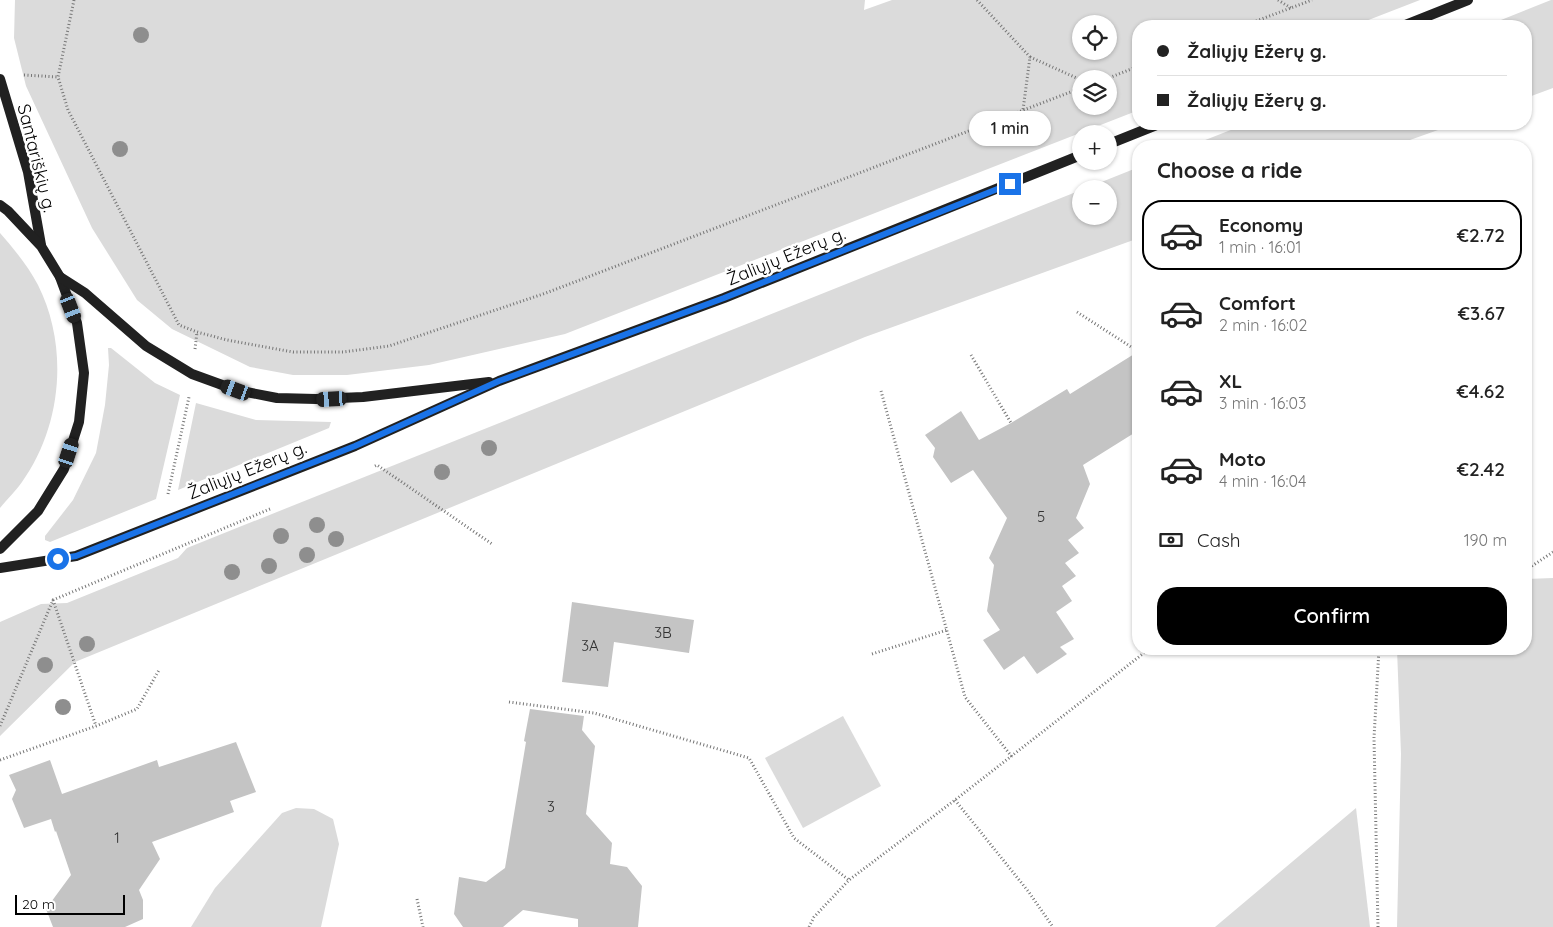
<!DOCTYPE html>
<html lang="en">
<head>
<meta charset="utf-8">
<style>
  body { margin:0; font-family:Quicksand,sans-serif; background:#f6f6f6; color:#222; height:100vh; display:flex; flex-direction:column; font-size:19px; white-space:nowrap }
  * { box-sizing:border-box; margin:0 }
  p { font-size:16px; color:#767676 }
  .icon { flex:none; width:28px; height:28px; fill:none; stroke:currentColor; stroke-width:2; stroke-linecap:round; stroke-linejoin:round }
  .map { position:relative; flex:1; overflow:hidden }
  .drawer { position:absolute; left:1132px; top:140px; width:400px; height:515px; display:flex; flex-direction:column; background:#fff; border-radius:20px; box-shadow:0 1px 4px #0004 }
  .drawer>* { flex:none }
  .top-card { position:absolute; left:1132px; top:20px; width:400px; height:110px; border-radius:20px; box-shadow:0 1px 4px #0004; display:grid; align-content:center; height:110px; padding:0 25px; background:#fff }
  .fabs { position:absolute; left:1072px; top:15px; display:grid; gap:10px }
  .fabs a { display:grid; place-items:center; width:45px; height:45px; border-radius:50%; background:#fff; box-shadow:0 1px 4px #0004; font-size:25px }
  .scale { position:absolute; left:15px; bottom:12px; width:110px; box-sizing:border-box; padding-left:5px; border:2px solid #000; border-top:0; font-size:14px; line-height:18px; white-space:nowrap; color:#000; -webkit-text-stroke:4px #fff; paint-order:stroke }
  .end { position:absolute; width:22px; height:22px; margin:-11px; border:6px solid #1a73e8; background:#fff; box-shadow:0 0 0 2px #fff }
  .from { border-radius:50% }
  .bubble { position:absolute; height:35px; border-radius:18px; background:#fff; box-shadow:0 1px 4px #0004; font-size:16px; font-weight:600; line-height:35px; text-align:center }
  .car { position:absolute; width:15px; height:30px; margin:-15px -8px; border-radius:6px; box-shadow:0 0 4px 1px #0007; background:linear-gradient(#222 24%,#8ab4d8 0 40%,#222 0 76%,#8ab4d8 0 86%,#222 0) }
  .top-card b { display:flex; align-items:center; gap:18px; height:48px; font-size:19px }
  .top-card b+b { border-top:1px solid #e0e0e0 }
  .top-card i { width:12px; height:12px; background:#222 }
  ul { padding:0; list-style:none }
  li { display:flex; align-items:center; gap:15px; height:70px; margin:0 10px 8px; padding:0 15px; border:2px solid transparent; border-radius:20px }
  li div { flex:1 }
  li b { display:block; font-size:19px }
  li em { font-style:normal; font-weight:600 }
  li.active { border-color:#000 }
  li>.icon { width:45px; height:45px; stroke-width:1.5 }
  h2 { padding:0 25px; font-size:22px; line-height:60px }
  .pay { display:flex; align-items:center; gap:12px; height:55px; padding:0 25px; font-size:19px }
  .pay p { margin-inline-start:auto }
  .button { display:flex; gap:10px; margin-top:auto; padding:10px 25px }
  .button a { flex:1; height:58px; border-radius:20px; background:#000; color:#fff; font-size:20px; font-weight:600; line-height:58px; text-align:center }
  .map>svg:first-child { display:block }
</style>
</head>
<body>
<div class="map">
<svg width="1553" height="927" viewBox="0 0 1553 927">
  <rect width="100%" height="100%" fill="#fff"/>
  <g fill="#dbdbdb" fill-rule="evenodd">
    <path d="M15 0H865L864 10 892 0H1420L1353 26H1139V110L565 334 429 365 347 375H293L250 367 172 329 137 300 92 228 26 86 14 38ZM1081 24H1109V51H1081ZM1081 79H1109V106H1081Z"/>
    <polygon points="1551,0 1553,0 1553,88 1526,98 1526,26 1486,26"/>
    <polygon points="1246,124 1455,124 1393,146 1190,146"/>
    <polygon points="1139,167 1139,238 865,337 75,662 0,736 0,622 41,604 67,603 178,558 187,548 1081,190 1081,216 1109,216 1109,189 1084,189"/>
    <path d="M0 233C14 249 28 266 38 285 69 347 62 426 22 482 16 491 7 499 0 508Z"/>
    <polygon points="108,348 111,348 155,383 180,395 156,499 50,542 45,540 45,536 73,500 96,453 105,405 109,365"/>
    <polygon points="196,403 256,420 331,422 329,428 178,490"/>
    <polygon points="1553,578 1553,927 1397,927 1401,754 1397,649 1526,649 1526,579"/>
    <polygon points="843,716 881,786 803,828 765,758"/>
    <polygon points="296,808 314,809 333,819 339,844 321,927 191,927 215,888 282,813"/>
    <polygon points="1356,808 1370,927 1215,927"/>
  </g>
  <g fill="#c4c4c4">
    <polygon points="1139,351 1139,430 1083,465 1090,484 1076,518 1084,528 1068,540 1079,553 1065,563 1076,576 1062,586 1072,601 1056,612 1074,639 1060,647 1067,654 1037,674 1024,656 1004,670 983,640 1000,630 987,611 994,565 989,558 1007,518 973,470 951,483 933,457 935,448 925,435 961,411 979,440 1011,423 1067,389 1070,394"/>
    <polygon points="572,602 694,620 689,653 614,642 608,687 562,682"/>
    <polygon points="530,709 584,716 582,730 595,746 586,814 612,843 610,864 627,867 642,886 638,927 578,927 578,919 523,910 503,927 463,927 454,914 459,877 486,882 505,868 526,742 524,741"/>
    <polygon points="236,742 256,792 230,801 234,812 152,842 160,859 139,890 143,900 143,919 125,927 53,927 46,909 71,875 56,831 55,832 51,819 24,828 12,799 16,790 9,775 50,760 62,794 157,760 159,767"/>
  </g>
  <g fill="none" stroke-linecap="round" stroke-linejoin="round">
    <g stroke="#767676" stroke-width="3" stroke-dasharray="1 2.5" stroke-linecap="butt">
      <polyline points="74,0 58,77 68,110 179,325 197,332 227,340 293,352 343,352 389,346 546,293 1081,88"/>
      <polyline points="977,0 1030,57 1023,110"/>
      <polyline points="1278,0 1291,8"/>
      <polyline points="1243,26 1312,0"/>
      <polyline points="1030,57 1081,80"/>
      <polyline points="24,75 58,77"/>
      <polyline points="1106,79 1139,66"/>
      <polyline points="1077,312 1139,352"/>
      <polyline points="195,349 197,332"/>
      <polyline points="971,355 1011,423"/>
      <polyline points="881,391 965,697 1012,757"/>
      <polyline points="375,466 377,465 492,544"/>
      <polyline points="168,494 189,397"/>
      <polyline points="1526,570 1553,552"/>
      <polyline points="53,600 96,726"/>
      <polyline points="872,654 947,630"/>
      <polyline points="509,702 594,713 749,758 794,838 849,880"/>
      <polyline points="0,726 53,600 270,509"/>
      <polyline points="0,760 96,726 137,709 159,670"/>
      <polyline points="955,800 1028,891 1053,927"/>
      <polyline points="417,899 423,927"/>
      <polyline points="809,927 814,917 849,880 955,800 1149,649"/>
      <polyline points="1378,927 1374,738 1379,649"/>
    </g>
    <g stroke="#212121" stroke-width="10">
      <polyline points="1403,26 1468,0"/>
      <polyline points="0,79 28,172 41,245"/>
      <polyline points="1109,144 1159,124"/>
      <polyline points="0,205 8,211 41,246 60,277 77,323 84,373 79,422 64,469 38,511 0,549"/>
      <polyline points="60,277 85,293 146,346 192,374 236,390 277,398 316,399 363,397 489,382"/>
      <polyline points="0,568 76,556 355,446 499,381 724,298 1081,155"/>
    </g>
  </g>
  <g fill="#8e8e8e">
    <circle cx="141" cy="35" r="8"/>
    <circle cx="120" cy="149" r="8"/>
    <circle cx="489" cy="448" r="8"/>
    <circle cx="442" cy="472" r="8"/>
    <circle cx="317" cy="525" r="8"/>
    <circle cx="281" cy="536" r="8"/>
    <circle cx="336" cy="539" r="8"/>
    <circle cx="307" cy="555" r="8"/>
    <circle cx="269" cy="566" r="8"/>
    <circle cx="232" cy="572" r="8"/>
    <circle cx="87" cy="644" r="8"/>
    <circle cx="45" cy="665" r="8"/>
    <circle cx="63" cy="707" r="8"/>
  </g>
  <g fill="none" stroke-linecap="round" stroke-linejoin="round">
    <polyline stroke="#1a73e8" stroke-width="6" points="58,559 76,556 355,446 499,381 724,298 1010,184"/>
  </g>
  <g text-anchor="middle" dominant-baseline="central" stroke-width="5" stroke-linejoin="round" paint-order="stroke">
    <g font-size="15" fill="#313131">
      <text x="1041" y="516">5</text>
      <text x="663" y="632">3B</text>
      <text x="590" y="645">3A</text>
      <text x="551" y="806">3</text>
      <text x="117" y="837">1</text>
    </g>
    <g font-size="18" fill="#000" stroke="#fff">
      <text transform="translate(37 158) rotate(76)">Santariškių g.</text>
      <text transform="translate(786 256) rotate(-22)">Žaliųjų Ežerų g.</text>
      <text transform="translate(247 470) rotate(-22)">Žaliųjų Ežerų g.</text>
    </g>
  </g>
</svg>
<div class="fabs">
<a><svg class="icon" aria-label="locate" viewBox="0 0 24 24"><circle cx="12" cy="12" r="6"/><path d="M12 2v4M12 18v4M2 12h4M18 12h4"/></svg></a>
<a><svg class="icon" aria-label="layers" viewBox="0 0 24 24"><path d="M12 4l9 5-9 5-9-5zM3 14l9 5 9-5"/></svg></a>
<a>+</a>
<a>−</a>
</div>
<div class="scale">20 m</div>
<i class="end from" style="left:58px;top:559px"></i>
<i class="end" style="left:1010px;top:184px"></i>
<div class="bubble" style="left:969px;top:111px;width:82px">1 min</div>
<i class="car" style="left:71px;top:308px;rotate:159deg"></i>
<i class="car" style="left:236px;top:390px;rotate:290deg"></i>
<i class="car" style="left:332px;top:399px;rotate:267deg"></i>
<i class="car" style="left:69px;top:453px;rotate:18deg"></i>
<div class="top-card">
<b><i class="from"></i>Žaliųjų Ežerų g.</b>
<b><i></i>Žaliųjų Ežerų g.</b>
</div>
<section class="drawer">
<h2>Choose a ride</h2>
<ul>
<li class="active"><svg class="icon" aria-label="car" viewBox="0 0 24 24"><path d="M5 17H2v-5l4-1 3-4h7l3 4 3 1v5h-3M9 17h6M6 11h13"/><circle cx="7" cy="17" r="2"/><circle cx="17" cy="17" r="2"/></svg><div><b>Economy</b><p>1 min · 16:01</p></div><em>€2.72</em></li>
<li><svg class="icon" aria-label="car" viewBox="0 0 24 24"><path d="M5 17H2v-5l4-1 3-4h7l3 4 3 1v5h-3M9 17h6M6 11h13"/><circle cx="7" cy="17" r="2"/><circle cx="17" cy="17" r="2"/></svg><div><b>Comfort</b><p>2 min · 16:02</p></div><em>€3.67</em></li>
<li><svg class="icon" aria-label="car" viewBox="0 0 24 24"><path d="M5 17H2v-5l4-1 3-4h7l3 4 3 1v5h-3M9 17h6M6 11h13"/><circle cx="7" cy="17" r="2"/><circle cx="17" cy="17" r="2"/></svg><div><b>XL</b><p>3 min · 16:03</p></div><em>€4.62</em></li>
<li><svg class="icon" aria-label="car" viewBox="0 0 24 24"><path d="M5 17H2v-5l4-1 3-4h7l3 4 3 1v5h-3M9 17h6M6 11h13"/><circle cx="7" cy="17" r="2"/><circle cx="17" cy="17" r="2"/></svg><div><b>Moto</b><p>4 min · 16:04</p></div><em>€2.42</em></li>
</ul>
<div class="pay"><svg class="icon" aria-label="cash" viewBox="0 0 24 24"><path d="M3 7h18v10H3z"/><circle cx="12" cy="12" r="2"/></svg>Cash<p>190 m</p></div>
<div class="button"><a>Confirm</a></div>
</section>
</div>
</body>
</html>
